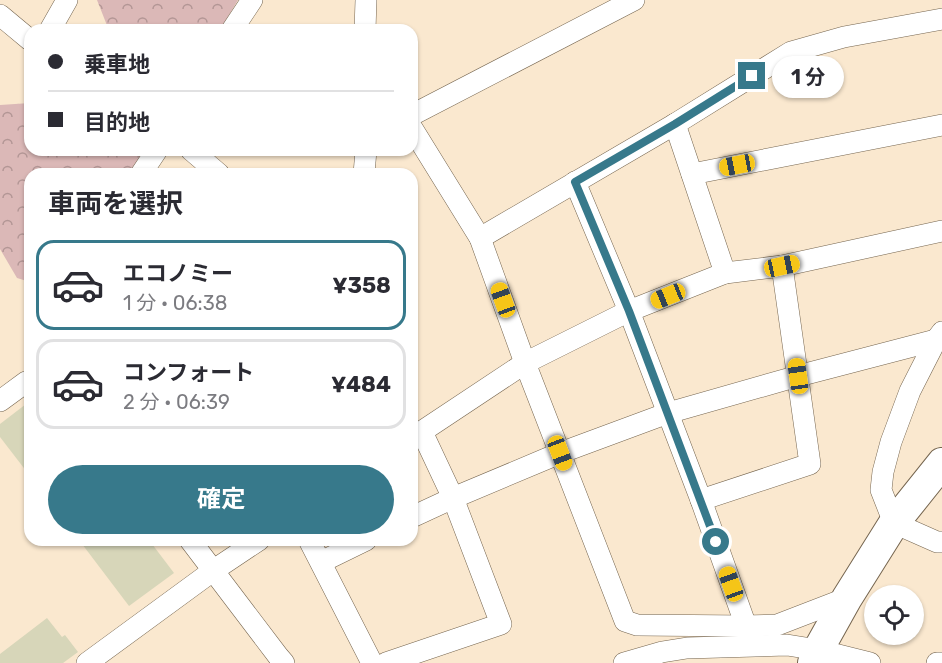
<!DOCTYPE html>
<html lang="ja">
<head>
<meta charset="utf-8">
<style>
  body { margin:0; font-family:Rubik,"Noto Sans JP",sans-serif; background:#f7f7f7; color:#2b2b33; height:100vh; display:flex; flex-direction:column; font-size:22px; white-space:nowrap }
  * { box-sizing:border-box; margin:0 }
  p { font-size:20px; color:#7c7c81 }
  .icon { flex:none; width:33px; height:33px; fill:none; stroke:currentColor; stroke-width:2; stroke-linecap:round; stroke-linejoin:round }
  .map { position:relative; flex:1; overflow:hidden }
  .details { position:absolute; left:24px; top:168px; width:394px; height:378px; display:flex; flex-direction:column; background:#fff; border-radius:18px; box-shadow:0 2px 4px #0004 }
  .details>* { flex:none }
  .banner { position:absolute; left:24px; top:24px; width:394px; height:132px; border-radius:18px; box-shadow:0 2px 4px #0004; display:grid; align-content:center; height:132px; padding:0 24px; background:#fff }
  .buttons { position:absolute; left:864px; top:585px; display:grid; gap:12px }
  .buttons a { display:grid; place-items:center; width:60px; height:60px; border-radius:50%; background:#fff; box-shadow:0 2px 4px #0004; font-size:30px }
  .end { position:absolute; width:27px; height:27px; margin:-14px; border:8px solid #37798b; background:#fff; box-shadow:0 0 0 3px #fff }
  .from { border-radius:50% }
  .bubble { position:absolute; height:42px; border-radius:21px; background:#fff; box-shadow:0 2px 4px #0004; font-size:20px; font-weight:700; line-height:42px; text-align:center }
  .car { position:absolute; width:18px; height:36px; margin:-18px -9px; border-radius:8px; box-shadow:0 0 4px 2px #0007; background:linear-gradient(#f5c518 24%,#345 0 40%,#f5c518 0 76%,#345 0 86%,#f5c518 0) }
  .banner b { display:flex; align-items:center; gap:21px; height:57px; font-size:22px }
  .banner b+b { border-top:2px solid #e1e1e2 }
  .banner i { width:15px; height:15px; background:#2b2b33 }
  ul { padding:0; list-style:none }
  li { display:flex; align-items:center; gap:18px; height:90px; margin:0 12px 9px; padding:0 12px; border:3px solid #e1e1e2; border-radius:18px }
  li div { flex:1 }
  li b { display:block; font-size:22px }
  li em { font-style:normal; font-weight:700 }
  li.selected { border-color:#37798b }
  li>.icon { width:54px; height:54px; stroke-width:1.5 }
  h2 { padding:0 24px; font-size:27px; line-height:72px }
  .action { display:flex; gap:12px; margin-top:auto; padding:12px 24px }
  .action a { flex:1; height:69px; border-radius:36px; background:#37798b; color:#fff; font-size:24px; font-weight:700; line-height:69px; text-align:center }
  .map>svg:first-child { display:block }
</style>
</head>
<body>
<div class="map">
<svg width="942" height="663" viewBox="0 0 942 663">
  <defs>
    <pattern id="park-crowns" width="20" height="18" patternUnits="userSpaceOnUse" patternTransform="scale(1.5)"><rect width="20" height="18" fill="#dbb8b7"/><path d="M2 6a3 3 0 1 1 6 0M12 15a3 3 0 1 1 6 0" fill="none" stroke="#b39695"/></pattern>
  </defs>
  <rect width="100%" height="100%" fill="#fae8cf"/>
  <g fill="url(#park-crowns)">
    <polygon points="97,0 238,0 220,30 107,30 108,28"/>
    <polygon points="30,103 30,150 147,150 133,174 30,174 30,282 17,278 0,249 0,105"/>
  </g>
  <g fill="#d7d6b9">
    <polygon points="30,401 30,476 0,437 0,424"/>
    <polygon points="79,540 149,540 174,573 129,606"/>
    <polygon points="47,618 62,637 65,635 78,652 63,663 0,663 0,654"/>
  </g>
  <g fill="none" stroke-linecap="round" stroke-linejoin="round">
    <g stroke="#75654f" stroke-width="22">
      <g id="street">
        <polyline points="0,15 30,40"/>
        <polyline points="50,30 67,0"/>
        <polyline points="232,30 252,0"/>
        <polyline points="365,30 366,0"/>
        <polyline points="412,115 634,0"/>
        <polyline points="675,124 725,273"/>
        <polyline points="412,128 480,238 525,363 625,621 637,625 746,626 777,625 847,598"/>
        <polyline points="191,150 219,174"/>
        <polyline points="141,174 157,150"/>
        <polyline points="364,174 366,150"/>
        <polyline points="692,174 942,125"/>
        <polyline points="575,182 629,311 701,500 746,626"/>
        <polyline points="480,238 675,124 791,52 844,37 942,19"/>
        <polyline points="942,332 936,340 910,391 891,442 883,472 881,490 894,523 937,542 942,542"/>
        <polyline points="0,401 26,382 30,381"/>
        <polyline points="412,438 525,363 629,311 725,273 782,266 942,231"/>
        <polyline points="701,500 810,464 782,266"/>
        <polyline points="412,517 453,498 560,453 668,413 798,376 936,340"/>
        <polyline points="190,540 278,656 284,663"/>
        <polyline points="309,540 372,663"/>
        <polyline points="321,562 366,540"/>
        <polyline points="87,663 214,570 259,540"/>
        <polyline points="386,663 501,624 453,498 422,432"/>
        <polyline points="624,663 662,652 687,648 787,645 818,650 870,663"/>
        <polyline points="937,663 942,663"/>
      </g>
    </g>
    <g stroke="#75654f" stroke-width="32">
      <polyline id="secondary" points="813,663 818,650 847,598 894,523 942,463"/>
    </g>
    <use href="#street" stroke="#fff" stroke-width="21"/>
    <use href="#secondary" stroke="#fff" stroke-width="30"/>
  </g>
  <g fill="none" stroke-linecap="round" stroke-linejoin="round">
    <polyline stroke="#37798b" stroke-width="8" points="716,542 629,311 575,182 675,124 752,76"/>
  </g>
</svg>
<div class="buttons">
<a><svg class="icon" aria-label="locate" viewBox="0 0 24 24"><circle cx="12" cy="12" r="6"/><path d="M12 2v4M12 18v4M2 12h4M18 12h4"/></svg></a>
</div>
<i class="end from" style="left:716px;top:542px"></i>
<i class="end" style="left:752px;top:76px"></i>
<div class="bubble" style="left:772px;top:56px;width:72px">1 分</div>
<i class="car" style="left:737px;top:165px;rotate:259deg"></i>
<i class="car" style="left:782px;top:266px;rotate:78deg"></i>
<i class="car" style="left:668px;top:296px;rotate:248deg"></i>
<i class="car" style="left:503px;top:300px;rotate:340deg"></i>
<i class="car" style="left:798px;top:376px;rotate:352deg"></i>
<i class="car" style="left:560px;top:453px;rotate:159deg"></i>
<i class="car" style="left:731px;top:584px;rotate:340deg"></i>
<div class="banner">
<b><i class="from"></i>乗車地</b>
<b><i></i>目的地</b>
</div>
<section class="details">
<h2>車両を選択</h2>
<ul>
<li class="selected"><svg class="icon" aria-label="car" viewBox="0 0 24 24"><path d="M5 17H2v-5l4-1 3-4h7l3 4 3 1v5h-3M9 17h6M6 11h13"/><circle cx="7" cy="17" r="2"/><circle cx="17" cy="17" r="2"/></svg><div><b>エコノミー</b><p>1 分 · 06:38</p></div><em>¥358</em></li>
<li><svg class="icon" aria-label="car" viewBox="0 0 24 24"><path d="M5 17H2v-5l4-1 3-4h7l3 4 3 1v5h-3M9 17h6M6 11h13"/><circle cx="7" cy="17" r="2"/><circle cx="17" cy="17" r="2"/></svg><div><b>コンフォート</b><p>2 分 · 06:39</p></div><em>¥484</em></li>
</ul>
<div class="action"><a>確定</a></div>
</section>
</div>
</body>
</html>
